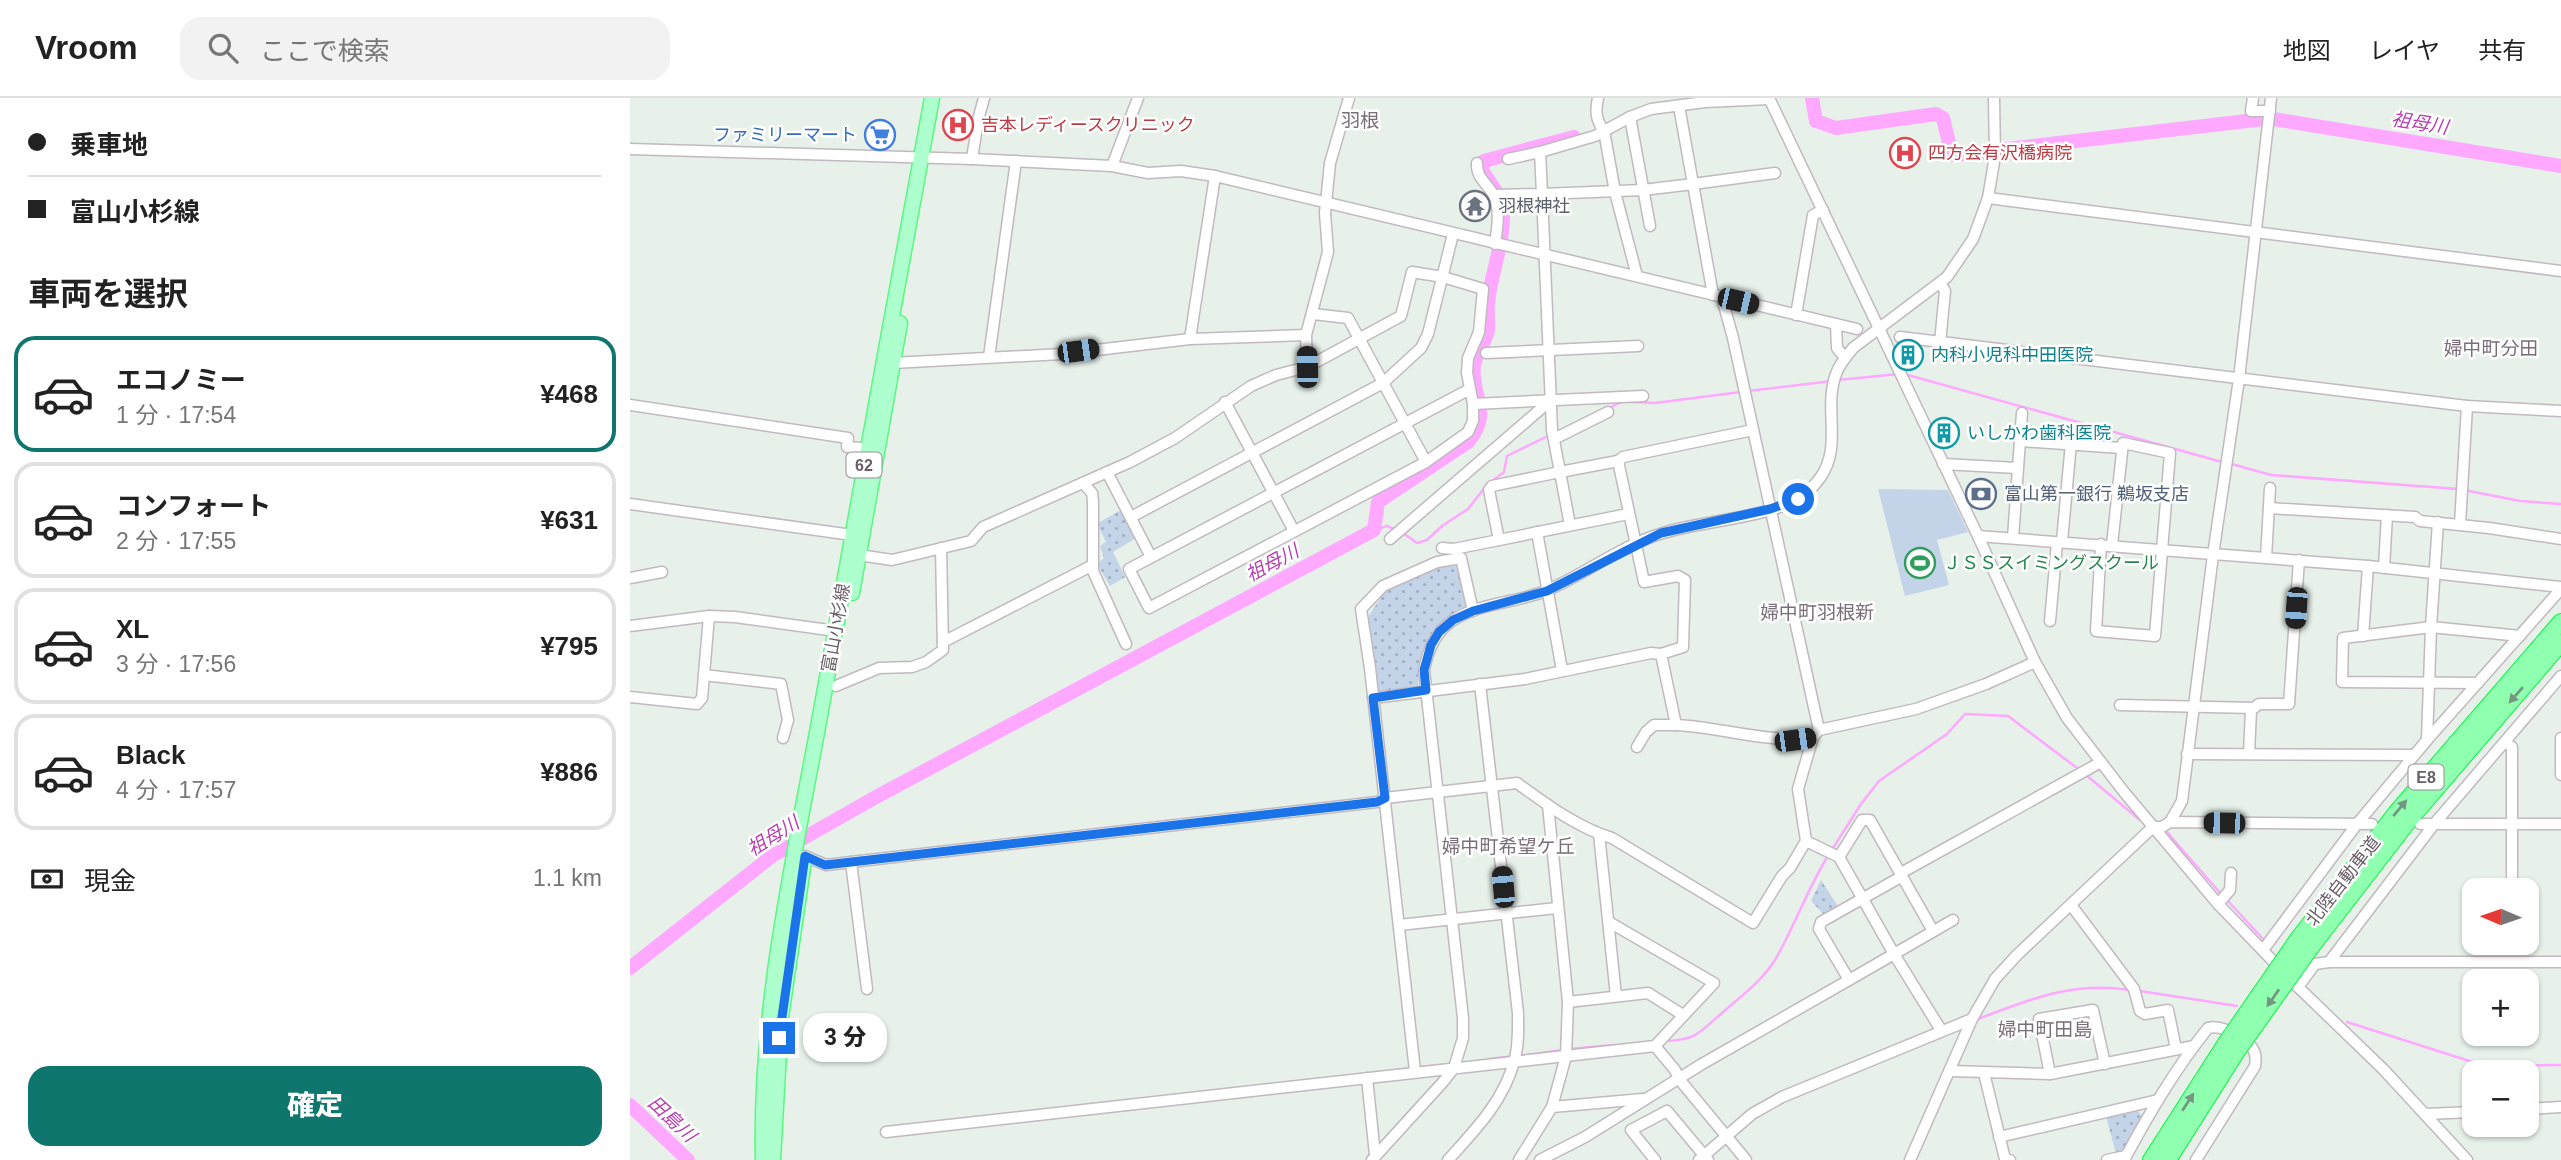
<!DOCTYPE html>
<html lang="ja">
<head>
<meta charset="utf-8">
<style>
  body { margin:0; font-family:Arial,"Noto Sans JP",sans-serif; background:#f2f2f2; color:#222; height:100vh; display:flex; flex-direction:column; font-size:26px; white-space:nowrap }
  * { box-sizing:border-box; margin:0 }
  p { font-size:23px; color:#767676 }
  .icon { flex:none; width:38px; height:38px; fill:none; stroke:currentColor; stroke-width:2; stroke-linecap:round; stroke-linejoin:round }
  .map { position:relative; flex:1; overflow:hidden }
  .side { display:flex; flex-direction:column; background:#fff; width:630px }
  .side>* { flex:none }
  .hud { display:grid; align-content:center; height:154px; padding:0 28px; background:#fff }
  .needle { width:46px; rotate:272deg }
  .controls { position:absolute; left:1832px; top:780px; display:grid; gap:14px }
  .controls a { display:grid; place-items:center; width:77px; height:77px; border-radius:14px; background:#fff; box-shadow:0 2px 5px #0004; font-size:35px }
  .end { position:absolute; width:32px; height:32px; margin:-16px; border:9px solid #1a73e8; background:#fff; box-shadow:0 0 0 4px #fff }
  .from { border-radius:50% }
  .bubble { position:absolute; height:49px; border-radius:21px; background:#fff; box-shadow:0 2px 5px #0004; font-size:23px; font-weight:800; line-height:49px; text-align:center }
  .car { position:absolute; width:21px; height:42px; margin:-21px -10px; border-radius:9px; box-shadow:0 0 5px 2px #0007; background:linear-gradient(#222 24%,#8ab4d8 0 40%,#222 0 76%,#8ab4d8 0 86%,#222 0) }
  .hud b { display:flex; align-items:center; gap:24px; height:66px; font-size:26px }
  .hud b+b { border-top:2px solid #e0e0e0 }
  .hud i { width:18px; height:18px; background:#222 }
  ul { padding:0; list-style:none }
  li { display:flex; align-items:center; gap:21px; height:116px; margin:0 14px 10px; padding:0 14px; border:4px solid #e0e0e0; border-radius:21px }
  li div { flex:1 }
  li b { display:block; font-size:26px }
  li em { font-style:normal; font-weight:800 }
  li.on { border-color:#0f766e }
  li>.icon { width:63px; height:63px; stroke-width:1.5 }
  h2 { padding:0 28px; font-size:32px; line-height:84px }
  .pay { display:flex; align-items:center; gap:18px; height:77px; padding:0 28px; font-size:26px }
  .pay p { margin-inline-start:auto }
  .button { display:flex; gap:14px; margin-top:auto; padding:14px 28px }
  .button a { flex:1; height:80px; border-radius:21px; background:#0f766e; color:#fff; font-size:28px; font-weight:800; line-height:80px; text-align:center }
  header { display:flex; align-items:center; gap:42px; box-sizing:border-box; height:98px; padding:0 35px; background:#fff; border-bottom:2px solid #e0e0e0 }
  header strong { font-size:33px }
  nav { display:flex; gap:38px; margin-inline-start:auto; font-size:24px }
  .search { width:490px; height:63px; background:#f2f2f2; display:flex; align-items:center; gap:18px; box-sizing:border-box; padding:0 24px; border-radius:21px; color:#767676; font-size:26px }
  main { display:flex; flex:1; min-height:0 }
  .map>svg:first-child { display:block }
</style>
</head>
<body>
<header>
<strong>Vroom</strong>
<div class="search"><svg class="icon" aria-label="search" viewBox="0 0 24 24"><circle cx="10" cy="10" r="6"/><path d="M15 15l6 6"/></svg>ここで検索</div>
<nav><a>地図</a><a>レイヤ</a><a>共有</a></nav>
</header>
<main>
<section class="side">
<div class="hud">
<b><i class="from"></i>乗車地</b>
<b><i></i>富山小杉線</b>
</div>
<h2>車両を選択</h2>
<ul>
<li class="on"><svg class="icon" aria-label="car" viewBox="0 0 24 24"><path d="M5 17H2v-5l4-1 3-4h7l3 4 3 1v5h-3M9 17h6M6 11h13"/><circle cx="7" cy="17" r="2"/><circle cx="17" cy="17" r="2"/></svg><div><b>エコノミー</b><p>1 分 · 17:54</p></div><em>¥468</em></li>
<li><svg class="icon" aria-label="car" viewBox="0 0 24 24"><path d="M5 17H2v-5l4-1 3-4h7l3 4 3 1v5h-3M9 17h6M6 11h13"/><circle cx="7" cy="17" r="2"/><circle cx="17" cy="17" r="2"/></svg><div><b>コンフォート</b><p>2 分 · 17:55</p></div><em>¥631</em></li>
<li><svg class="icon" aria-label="car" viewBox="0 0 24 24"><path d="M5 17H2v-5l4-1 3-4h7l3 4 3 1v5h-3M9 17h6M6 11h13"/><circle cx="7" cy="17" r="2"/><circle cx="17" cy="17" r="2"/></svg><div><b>XL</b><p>3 分 · 17:56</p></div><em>¥795</em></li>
<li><svg class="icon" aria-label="car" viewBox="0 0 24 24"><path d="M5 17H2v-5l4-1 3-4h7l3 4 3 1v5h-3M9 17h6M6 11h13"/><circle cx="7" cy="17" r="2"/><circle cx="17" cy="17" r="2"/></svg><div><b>Black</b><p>4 分 · 17:57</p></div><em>¥886</em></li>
</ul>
<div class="pay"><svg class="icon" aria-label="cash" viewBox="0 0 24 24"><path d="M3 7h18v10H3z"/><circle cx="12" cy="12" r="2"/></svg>現金<p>1.1 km</p></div>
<div class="button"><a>確定</a></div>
</section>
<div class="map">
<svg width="1931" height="1062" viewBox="0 0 1931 1062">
  <defs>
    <pattern id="grass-dots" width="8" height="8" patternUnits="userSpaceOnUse" patternTransform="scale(1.75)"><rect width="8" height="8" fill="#c3d4e9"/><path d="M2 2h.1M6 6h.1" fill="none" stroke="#a2afc1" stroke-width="1.8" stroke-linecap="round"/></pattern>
  </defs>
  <rect width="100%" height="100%" fill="#e7f1ea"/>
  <g fill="url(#grass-dots)">
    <polygon points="491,412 506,440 483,454 495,479 480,488 467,466 474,460 470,448 476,444 468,428 468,425"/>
    <path d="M823 466 828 471 837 511C799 528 788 548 788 589L746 594 738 519 757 490 802 471Z"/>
    <polygon points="1191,782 1209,810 1195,818 1181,803"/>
    <polygon points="1507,1011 1513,1020 1493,1053 1486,1056 1476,1018"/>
  </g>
  <polygon fill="#c3d4e9" points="1248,391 1318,392 1338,434 1307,442 1319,487 1275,498"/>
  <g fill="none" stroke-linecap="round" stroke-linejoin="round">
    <g stroke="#fea8ff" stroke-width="2.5">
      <polyline points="1274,276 1592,364"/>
      <polyline points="1208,282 1268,276"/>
      <polyline points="1118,293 1202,283"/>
      <polyline points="1003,304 1025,305 1111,294"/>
      <polyline points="977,311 993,303"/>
      <polyline points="1598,365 1641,377 1828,391"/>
      <polyline points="861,384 874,374 877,358 920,337"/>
      <polyline points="1834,392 1890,403 1931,406"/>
      <polyline points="744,432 757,428 766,432"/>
      <polyline points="773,435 787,445 797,442 812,428 838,411 856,388"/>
      <polyline points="1456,677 1510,722"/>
      <polyline points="1536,733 1591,796"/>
      <polyline points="1203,750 1231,706 1249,683 1317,636 1335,616 1378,618 1451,673"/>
      <polyline points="1596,801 1634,842"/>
      <polyline points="1510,893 1607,908"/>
      <path d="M1348 921C1401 901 1442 883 1500 892"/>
      <polyline points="1717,924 1855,968 1931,967"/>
      <path d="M1036 943C1069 941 1069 934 1092 915 1110 899 1132 883 1145 862 1165 827 1178 790 1199 756"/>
      <polyline points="939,951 984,947"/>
      <polyline points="890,958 932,952"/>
      <polyline points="859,961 883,958"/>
      <polyline points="789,969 821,966"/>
      <polyline points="765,972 783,970"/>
    </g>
    <g stroke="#fea8ff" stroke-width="14">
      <polyline points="1182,0 1186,23 1206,30 1306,16 1313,20 1322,57 1360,54"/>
      <polyline points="1643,21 1931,68"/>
      <polyline points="1369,52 1634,21"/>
      <path d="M0 870 142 758 246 699 744 432 748 404 838 344C864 313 840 299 844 267 846 255 856 244 858 232 859 223 857 214 858 205 861 175 874 146 873 115 872 97 860 86 852 72L854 63 944 39"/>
      <polyline points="0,1007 58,1062"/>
    </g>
    <g stroke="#c1b9bf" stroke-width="13">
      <g id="minor">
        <path d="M968 0C965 14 966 22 974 33L985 94 1007 178"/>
        <polyline points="1139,0 1348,438 1405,564 1437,620 1494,694 1588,806 1668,889 1753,971 1837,1062"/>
        <polyline points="1623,0 1621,13 1640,13"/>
        <polyline points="1049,8 1063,86 1145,75"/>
        <polyline points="1000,19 1020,128"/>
        <polyline points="0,51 342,61 482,68 518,75 551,73 585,78 1227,231"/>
        <polyline points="910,54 965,38 1000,19 1021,11 1075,4 1139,1"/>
        <polyline points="342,61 348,22 354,0"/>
        <path d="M847 65C846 81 859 86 865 100 870 114 867 132 865 146"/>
        <polyline points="482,68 508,0"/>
        <polyline points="864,97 912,96 910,54 878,61"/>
        <polyline points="1358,100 1931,173"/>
        <polyline points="1092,200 1103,240 1189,632"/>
        <polyline points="683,216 718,220 796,364"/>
        <polyline points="1166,217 1183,117 1193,112"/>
        <polyline points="1206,226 1207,250 1215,260"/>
        <polyline points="1270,239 1837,308 1931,313"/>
        <polyline points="560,241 585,78"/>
        <polyline points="1310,245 1315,193 1310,185"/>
        <polyline points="856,255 1008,248"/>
        <polyline points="359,259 386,63"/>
        <polyline points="263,265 432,256 560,241 676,237"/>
        <polyline points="677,269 771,218 782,174 813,179 853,191 849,234 838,260 837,275 843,306 843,323 838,334 796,364 519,510 499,471 840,291"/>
        <polyline points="595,304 664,433"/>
        <polyline points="843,306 1013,298"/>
        <polyline points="0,307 218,340 217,349 231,350 237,353"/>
        <polyline points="924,341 978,314"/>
        <polyline points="1390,343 1491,350"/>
        <polyline points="988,363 993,359 1123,332"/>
        <polyline points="1313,366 1387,370"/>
        <polyline points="477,374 521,459"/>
        <polyline points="453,385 462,395 463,403 463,473 496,546"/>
        <polyline points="0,406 222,437"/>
        <polyline points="1639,410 1785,419 1790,423 1859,430 1931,441"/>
        <polyline points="501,419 753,285 791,250 798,236 823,136"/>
        <polyline points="1830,426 1837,308"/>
        <polyline points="940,427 930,374 862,388 859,392 869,442 998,416"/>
        <polyline points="907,434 932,572"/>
        <polyline points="1348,438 1738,468 1931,489"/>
        <polyline points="1383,440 1392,315"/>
        <polyline points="760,441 921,302"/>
        <polyline points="1432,443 1441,345"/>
        <polyline points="1471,446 1466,533 1525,538 1540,355 1493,345 1482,447"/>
        <polyline points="812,450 824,451 869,442"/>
        <polyline points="229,457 262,462 341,443 353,429 500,364 545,340 621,288 646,277 677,269 676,237 698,154 695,115 700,65 719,0"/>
        <polyline points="1636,460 1640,390"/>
        <polyline points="1754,470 1757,417"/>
        <polyline points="0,480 32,474"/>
        <polyline points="1420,523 1427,445"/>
        <polyline points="0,528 79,518 105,519 206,533"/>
        <polyline points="1733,538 1738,468"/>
        <polyline points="313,544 463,467"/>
        <path d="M1031 556 1046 627C1092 629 1137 646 1183 639L1189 632 1286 611 1356 586 1405 564"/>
        <polyline points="74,577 151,586 158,622 153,640"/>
        <polyline points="1848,585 1712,584 1713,540 1801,529 1890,538"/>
        <polyline points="206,588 249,570 282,569 296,564 313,552 311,450"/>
        <polyline points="0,599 67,606 72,600 79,518"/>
        <polyline points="743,600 895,581 1021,555 1031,556 1053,549 1055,482 1048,478 1014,484 988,363 930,374 922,332 912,96 1013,92 1063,86 1083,197"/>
        <polyline points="1490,607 1624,610"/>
        <polyline points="1931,640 1931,677"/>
        <polyline points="1797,642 1801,529 1808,424"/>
        <polyline points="1875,644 1882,649 1882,792"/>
        <polyline points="1007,649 1016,634 1024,627 1046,627"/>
        <polyline points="1619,655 1621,612 1629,606 1659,606 1669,462"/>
        <polyline points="1557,656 1784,657"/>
        <polyline points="1540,724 1552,703 1583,457 1609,281 1641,0"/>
        <polyline points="1790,726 1931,726"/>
        <polyline points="969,736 986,898"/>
        <polyline points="1176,743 1209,759 1264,856 1311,932"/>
        <polyline points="175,758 196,767 221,764 237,891"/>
        <polyline points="1209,759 1232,722 1240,722 1303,833"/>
        <path d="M221 764 747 704 755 700 887 685C916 706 948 730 982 740L1123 825 1152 778 1160 770 1176 743 1168 691 1183 639"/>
        <polyline points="1588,806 1600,792 1601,775"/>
        <polyline points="1441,807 1504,891 1510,913 1515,916 1538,912 1546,951"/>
        <polyline points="769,827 927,810"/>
        <polyline points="1633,852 1727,726 1797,642 1931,491"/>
        <polyline points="1699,864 1931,864"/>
        <polyline points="1219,882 1323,822"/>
        <polyline points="1668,889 1685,866 1699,864 1805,725 1931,578"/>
        <polyline points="938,904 1018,895 1053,917"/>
        <polyline points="1025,948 1045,972 1049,981 1116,1062"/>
        <polyline points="785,973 740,570 731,511 753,488 807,464 831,460 843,513"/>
        <polyline points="1321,973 1420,976 1564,948"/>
        <polyline points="1354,975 1375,1061 1380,1062"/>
        <polyline points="1420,976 1409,921 1463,912 1475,966"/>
        <polyline points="737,980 745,1057"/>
        <polyline points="922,1009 1013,1001"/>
        <polyline points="1897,1011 1931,1009"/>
        <polyline points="1795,1016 1844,1014"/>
        <polyline points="256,1034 1025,948 1084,885 979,824"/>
        <polyline points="1369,1039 1528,1002"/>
        <path d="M742 1062 813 984 824 970 833 940V920L794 572C798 552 805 535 822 523 850 504 888 505 918 492 957 475 992 447 1033 435 1072 423 1132 420 1167 402 1177 397 1184 388 1190 380 1213 348 1193 311 1206 276 1209 266 1217 258 1223 250L1317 179 1343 141 1358 100 1365 58 1364 0"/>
        <path d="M818 1062C845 1032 873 1004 884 964 889 948 888 931 888 915L850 586"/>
        <polyline points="889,1062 922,1009 936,958 938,904 918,707"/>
        <polyline points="910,1062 955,1039 1072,966 1219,882 1189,831 1191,824 1269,780 1271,775 1471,664"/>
        <polyline points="1025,1062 1001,1032 1037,1013 1078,1062"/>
        <polyline points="1069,1062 1122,1016 1152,999 1342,921"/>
        <polyline points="1280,1062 1342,921 1365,881 1387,857 1523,729 1532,729 1540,724 1742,726"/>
        <polyline points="1477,1062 1496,1058"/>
        <path d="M1494 1062C1519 1016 1545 971 1578 930 1591 926 1616 940 1623 951 1626 956 1626 962 1625 968L1566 1062"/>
      </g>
    </g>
    <g stroke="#59f883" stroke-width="17">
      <g id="major">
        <polyline points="222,495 270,225"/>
        <path d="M133 1062C129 909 165 757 192 607 229 405 264 202 302 0"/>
        <polyline points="143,1062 151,919 174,763"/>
      </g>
    </g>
    <g stroke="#00f73a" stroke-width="18">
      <g id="highway">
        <polyline points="1668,841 1766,715 1931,524"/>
        <polyline points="1681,849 1780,721 1931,545"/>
        <polyline points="1521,1062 1596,945"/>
        <polyline points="1538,1062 1607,953"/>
      </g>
    </g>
    <use href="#minor" stroke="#fff" stroke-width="10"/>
    <use href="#major" stroke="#adffcd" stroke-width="14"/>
    <use href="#highway" stroke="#8fffb0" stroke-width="16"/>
    <g stroke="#00f73a" stroke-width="18" stroke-linecap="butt">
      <g id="highway-bridge">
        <polyline points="1596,945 1668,841"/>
        <polyline points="1607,953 1681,849"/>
      </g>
    </g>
    <use href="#highway-bridge" stroke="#8fffb0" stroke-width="16"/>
  </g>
  <defs><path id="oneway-solid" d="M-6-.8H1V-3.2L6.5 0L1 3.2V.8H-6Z" transform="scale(1.75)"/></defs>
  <g fill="#769681">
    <use href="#oneway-solid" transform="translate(1886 597) rotate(131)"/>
    <use href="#oneway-solid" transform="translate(1770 710) rotate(-50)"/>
    <use href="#oneway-solid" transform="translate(1643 900) rotate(125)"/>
    <use href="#oneway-solid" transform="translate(1558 1004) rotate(-57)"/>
  </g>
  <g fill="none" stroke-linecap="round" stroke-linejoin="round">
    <polyline stroke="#1a73e8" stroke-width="9" points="149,940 175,758 195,767 747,704 755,700 743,600 796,592 794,572 801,547 809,534 823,522 843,513 917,493 1031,435 1140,411 1168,401"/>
  </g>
  <defs>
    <g id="hospital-ring" transform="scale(1.575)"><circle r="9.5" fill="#fff" stroke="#e0444e" stroke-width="1.5"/><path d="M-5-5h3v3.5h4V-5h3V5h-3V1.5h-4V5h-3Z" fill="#e0444e"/></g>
    <g id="supermarket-ring" transform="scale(1.575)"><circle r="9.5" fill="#fff" stroke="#3f7fe0" stroke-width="1.5"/><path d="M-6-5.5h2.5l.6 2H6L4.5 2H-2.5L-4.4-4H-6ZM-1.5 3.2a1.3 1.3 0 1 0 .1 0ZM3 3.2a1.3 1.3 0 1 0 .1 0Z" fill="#3f7fe0"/></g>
    <g id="temple-ring" transform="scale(1.575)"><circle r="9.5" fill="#fff" stroke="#6b7280" stroke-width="1.5"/><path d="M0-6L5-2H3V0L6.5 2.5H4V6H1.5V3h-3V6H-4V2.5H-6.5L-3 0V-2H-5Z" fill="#6b7280"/></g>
    <g id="building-ring" transform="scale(1.575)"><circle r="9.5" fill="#fff" stroke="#0f9aa8" stroke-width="1.5"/><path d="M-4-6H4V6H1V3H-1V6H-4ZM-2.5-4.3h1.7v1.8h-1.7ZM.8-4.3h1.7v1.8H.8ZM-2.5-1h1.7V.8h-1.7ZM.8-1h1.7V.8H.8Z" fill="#0f9aa8"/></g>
    <g id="bank-ring" transform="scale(1.575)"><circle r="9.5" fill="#fff" stroke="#5c6f8a" stroke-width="1.5"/><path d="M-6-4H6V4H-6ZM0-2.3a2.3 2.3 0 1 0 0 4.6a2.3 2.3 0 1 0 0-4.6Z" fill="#5c6f8a"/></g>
    <g id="stadium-ring" transform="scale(1.575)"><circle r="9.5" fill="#fff" stroke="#2e9e5b" stroke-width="1.5"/><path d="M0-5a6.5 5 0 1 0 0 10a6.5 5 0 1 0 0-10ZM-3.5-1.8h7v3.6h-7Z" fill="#2e9e5b"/></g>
  </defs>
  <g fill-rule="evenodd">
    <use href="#hospital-ring" x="328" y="27"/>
    <use href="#supermarket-ring" x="250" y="37"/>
    <use href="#hospital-ring" x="1275" y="55"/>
    <use href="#temple-ring" x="845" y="108"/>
    <use href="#building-ring" x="1278" y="257"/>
    <use href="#building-ring" x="1314" y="335"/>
    <use href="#bank-ring" x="1351" y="396"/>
    <use href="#stadium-ring" x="1290" y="465"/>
  </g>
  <g text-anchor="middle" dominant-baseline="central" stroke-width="5" stroke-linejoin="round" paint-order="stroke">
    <g fill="#fff" stroke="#958e95" stroke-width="2">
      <rect x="216.5" y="354.5" width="35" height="25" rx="5"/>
      <rect x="1778.5" y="666.5" width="35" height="25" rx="5"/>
    </g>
    <g font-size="16" font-weight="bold" fill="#685e67">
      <text x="234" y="367">62</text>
      <text x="1796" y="679">E8</text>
    </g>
    <g font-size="18" fill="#be3a42" stroke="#fff" text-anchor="start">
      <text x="351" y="27">吉本レディースクリニック</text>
      <text x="1298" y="55">四方会有沢橋病院</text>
    </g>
    <g font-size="18" fill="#366cbe" stroke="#fff" text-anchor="end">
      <text x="227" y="37">ファミリーマート</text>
    </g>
    <g font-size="18" fill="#5b616d" stroke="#fff" text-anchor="start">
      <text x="868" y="108">羽根神社</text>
    </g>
    <g font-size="18" fill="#0d838f" stroke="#fff" text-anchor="start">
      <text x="1301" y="257">内科小児科中田医院</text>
      <text x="1337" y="335">いしかわ歯科医院</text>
    </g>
    <g font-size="18" fill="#4e5e75" stroke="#fff" text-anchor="start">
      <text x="1374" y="396">富山第一銀行 鵜坂支店</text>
    </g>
    <g font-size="18" fill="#27864d" stroke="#fff" text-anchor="start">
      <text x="1313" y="465">ＪＳＳスイミングスクール</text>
    </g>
    <g font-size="18" fill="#685e67" stroke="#fff">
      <text transform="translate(206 530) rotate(-80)">富山小杉線</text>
      <text transform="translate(1713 783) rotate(-52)">北陸自動車道</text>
    </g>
    <g font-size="19" fill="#7a6f79" stroke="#fff">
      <text x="730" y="22">羽根</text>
      <text x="1861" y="250">婦中町分田</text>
      <text x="1187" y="514">婦中町羽根新</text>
      <text x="878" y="748">婦中町希望ケ丘</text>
      <text x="1415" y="931">婦中町田島</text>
    </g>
    <g font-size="19" font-style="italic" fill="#b73faf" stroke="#fff">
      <text transform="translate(1790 25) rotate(9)">祖母川</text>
      <text transform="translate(642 465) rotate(-28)">祖母川</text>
      <text transform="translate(143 738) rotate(-32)">祖母川</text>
      <text transform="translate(42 1021) rotate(43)">田島川</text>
    </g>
  </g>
</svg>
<div class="controls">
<a><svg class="needle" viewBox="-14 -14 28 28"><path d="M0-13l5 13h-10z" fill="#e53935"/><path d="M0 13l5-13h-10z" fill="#767676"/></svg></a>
<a>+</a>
<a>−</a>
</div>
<i class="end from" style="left:1168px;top:401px"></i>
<i class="end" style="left:149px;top:940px"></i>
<div class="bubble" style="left:173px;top:915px;width:84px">3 分</div>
<i class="car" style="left:1108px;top:203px;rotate:103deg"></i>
<i class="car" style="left:448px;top:253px;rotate:82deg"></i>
<i class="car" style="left:677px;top:269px;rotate:359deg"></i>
<i class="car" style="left:1666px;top:510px;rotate:184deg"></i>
<i class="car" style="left:1165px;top:642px;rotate:82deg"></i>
<i class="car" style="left:1594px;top:725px;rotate:271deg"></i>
<i class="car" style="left:873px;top:789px;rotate:355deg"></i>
</div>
</main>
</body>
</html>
